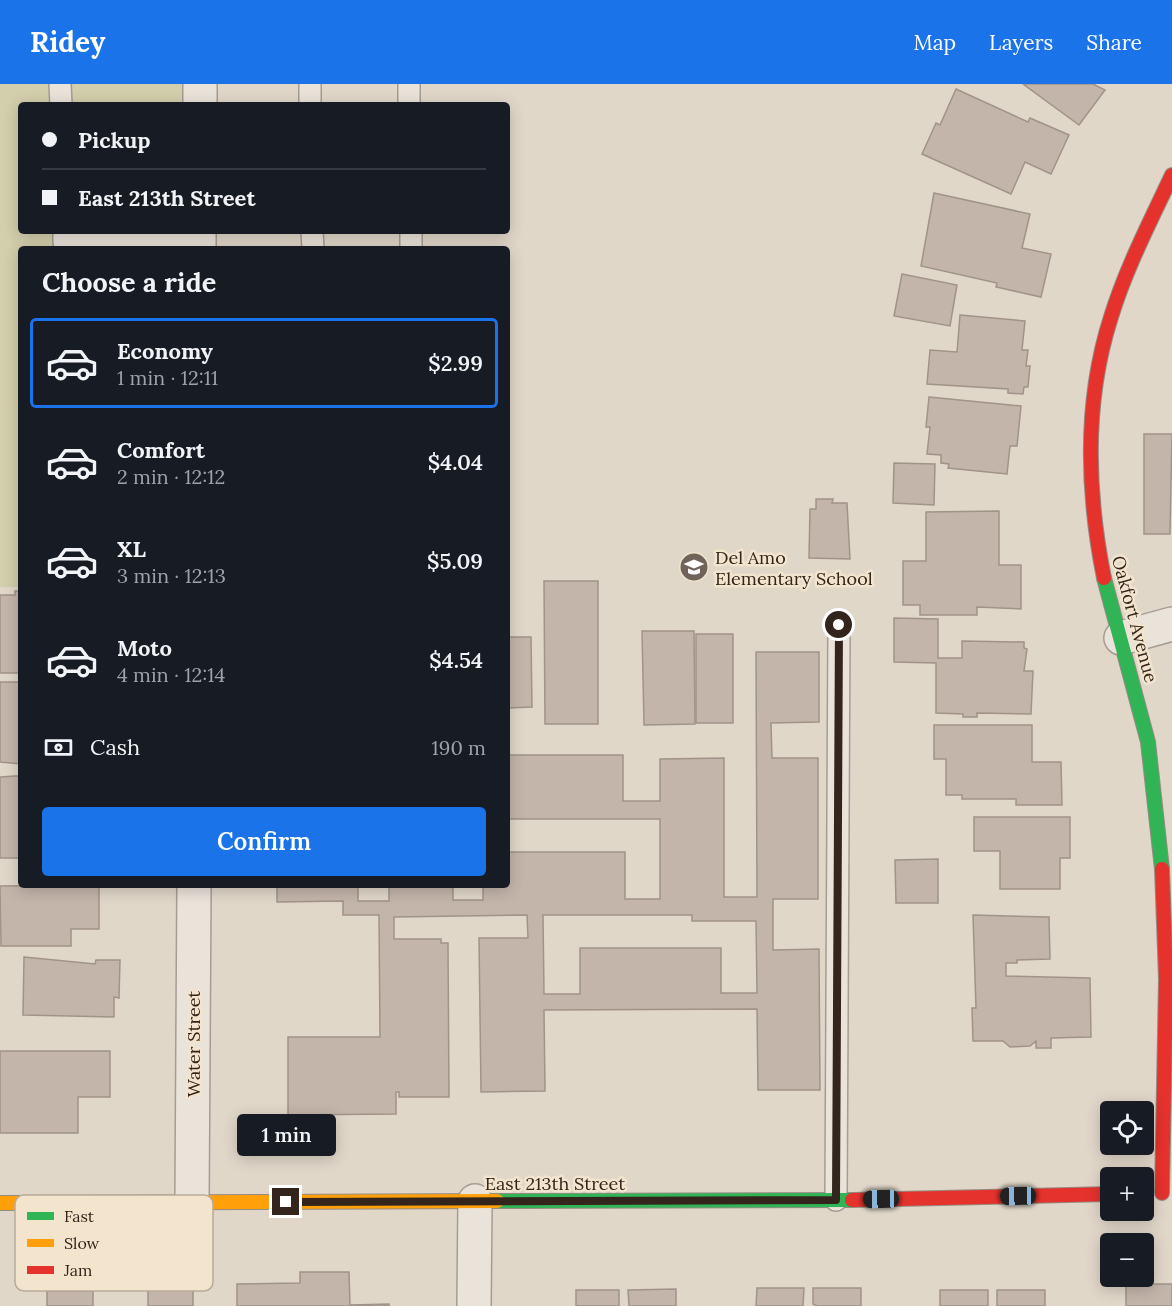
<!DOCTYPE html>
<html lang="en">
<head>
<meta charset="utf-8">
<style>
  body { margin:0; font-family:Lora,serif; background:#20242c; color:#f1f3f6; height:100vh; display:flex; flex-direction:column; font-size:22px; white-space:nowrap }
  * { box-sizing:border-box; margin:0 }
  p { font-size:20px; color:#9ea1a6 }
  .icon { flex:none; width:33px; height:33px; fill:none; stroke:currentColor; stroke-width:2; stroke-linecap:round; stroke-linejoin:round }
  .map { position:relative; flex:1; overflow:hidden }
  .sheet { position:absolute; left:18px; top:162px; width:492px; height:642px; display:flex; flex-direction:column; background:#171b24; border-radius:6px; box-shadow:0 3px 15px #0003 }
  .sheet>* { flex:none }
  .hud { position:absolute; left:18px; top:18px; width:492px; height:132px; border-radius:6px; box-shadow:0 3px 15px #0003; display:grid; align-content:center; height:132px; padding:0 24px; background:#171b24 }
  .controls { position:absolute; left:1100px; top:1017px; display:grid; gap:12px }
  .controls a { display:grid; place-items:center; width:54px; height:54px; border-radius:6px; background:#171b24; box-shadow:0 3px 15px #0003; font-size:30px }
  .end { position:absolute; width:27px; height:27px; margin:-14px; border:8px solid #33251c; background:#fff; box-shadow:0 0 0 3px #fff }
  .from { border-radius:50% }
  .bubble { position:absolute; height:42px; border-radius:6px; background:#171b24; box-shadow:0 3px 15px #0003; font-size:20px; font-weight:600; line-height:42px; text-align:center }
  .car { position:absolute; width:18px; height:36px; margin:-18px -9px; border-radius:8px; box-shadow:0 0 4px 2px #0007; background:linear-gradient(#222 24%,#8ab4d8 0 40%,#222 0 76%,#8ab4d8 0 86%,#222 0) }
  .hud b { display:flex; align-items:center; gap:21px; height:57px; font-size:22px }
  .hud b+b { border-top:2px solid #363941 }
  .hud i { width:15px; height:15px; background:#f1f3f6 }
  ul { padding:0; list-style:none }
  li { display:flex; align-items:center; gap:18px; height:90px; margin:0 12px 9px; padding:0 12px; border:3px solid transparent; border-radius:6px }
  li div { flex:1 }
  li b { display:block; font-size:22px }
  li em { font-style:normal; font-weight:600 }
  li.selected { border-color:#1a73e8 }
  li>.icon { width:54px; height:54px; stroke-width:1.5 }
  h2 { padding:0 24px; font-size:27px; line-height:72px }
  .pay { display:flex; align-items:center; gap:15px; height:66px; padding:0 24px; font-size:22px }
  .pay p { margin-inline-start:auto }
  .primary-button { display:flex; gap:12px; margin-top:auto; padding:12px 24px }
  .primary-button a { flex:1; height:69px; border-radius:6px; background:#1a73e8; color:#fff; font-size:24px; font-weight:600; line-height:69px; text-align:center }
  header { display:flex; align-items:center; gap:36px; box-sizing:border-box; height:84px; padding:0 30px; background:#1a73e8; color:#fff }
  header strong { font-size:28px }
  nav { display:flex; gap:33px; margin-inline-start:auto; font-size:21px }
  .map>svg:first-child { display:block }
</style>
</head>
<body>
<header>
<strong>Ridey</strong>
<nav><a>Map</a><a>Layers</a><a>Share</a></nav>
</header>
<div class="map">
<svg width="1172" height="1222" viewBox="0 0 1172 1222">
  <rect width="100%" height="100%" fill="#e1d7c9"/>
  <polygon fill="#d3cfac" points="0,0 195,0 195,21 21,21 21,147 194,147 194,165 21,165 21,503 0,503"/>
  <g fill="#c4b5aa" stroke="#a19389" stroke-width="1.5" fill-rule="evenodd">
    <polygon points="1023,0 1093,0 1105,6 1079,41"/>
    <polygon points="956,5 1028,38 1030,34 1069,51 1051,90 1025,78 1011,110 922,70 936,39 940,41"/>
    <polygon points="934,109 1030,130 1022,164 1051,170 1041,213 996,203 997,199 921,182"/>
    <polygon points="902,190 957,201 950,242 894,232"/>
    <polygon points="960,231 1025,237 1022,266 1028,266 1026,282 1030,282 1028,303 1024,303 1023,310 1008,309 1008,305 927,300 930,266 957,268"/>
    <polygon points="929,313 1021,322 1017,362 1010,362 1007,390 948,384 949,380 941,379 941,371 927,370 930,343 926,343"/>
    <polygon points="1144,350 1172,350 1170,450 1144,450"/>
    <polygon points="894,379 935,380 934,421 893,419"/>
    <polygon points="816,415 833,415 832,419 847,419 850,475 809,474 810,425 816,425"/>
    <polygon points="999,427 999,481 1021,481 1021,525 977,523 977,531 920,531 920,521 903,521 903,477 926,477 926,428"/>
    <polygon points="544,497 598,497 598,640 545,640"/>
    <polygon points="15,507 21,507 21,589 0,589 0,511 15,511"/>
    <polygon points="894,534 938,535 938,574 962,574 962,557 1024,558 1024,564 1027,565 1024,587 1033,587 1031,630 977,629 977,633 963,633 963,630 936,629 936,579 894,578"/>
    <polygon points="642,547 694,547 695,640 644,641"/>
    <rect x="696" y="550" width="37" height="89"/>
    <polygon points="507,553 531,553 532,623 507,624"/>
    <path d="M756 568H819V638L771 639 772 674H818V815H773V866L819 865 820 1006H758L757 925 544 926 545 1007 481 1008 479 854H528L527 831 394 833V855H441V859H448L449 1013H399V1008H396V1030L288 1031V953H380L379 831H343V817L277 818V801H358V817H389V801H453V816H483V801H507V768H625V815H660V735H507V671H623V717H660V675L724 674V813H757ZM543 831H692V837H756L757 909H721V864H580V910H544Z"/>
    <polygon points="0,598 21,598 21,680 0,678"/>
    <polygon points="934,641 1032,641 1032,678 1061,678 1062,721 1016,721 1016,715 962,715 962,711 946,711 946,675 934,675"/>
    <polygon points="15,692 21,692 21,774 0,774 0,693"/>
    <polygon points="974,733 1070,733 1070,774 1060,774 1060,805 1000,805 1000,767 974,767"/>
    <polygon points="938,775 938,819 896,819 895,776"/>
    <polygon points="99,801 99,845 71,845 71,862 1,862 0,802"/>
    <polygon points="973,831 1049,833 1050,875 1017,876 1017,879 1006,879 1006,892 1090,894 1091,953 1051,954 1051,964 1036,964 1036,957 1030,962 1010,963 1003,957 973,957 972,924 976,924"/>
    <polygon points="24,873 95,880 96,876 120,876 119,914 114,913 114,933 23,931"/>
    <polygon points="0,967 110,967 110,1013 78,1013 78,1049 0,1049"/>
    <polygon points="300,1188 349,1188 350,1221 389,1220 389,1222 237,1222 237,1200 300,1199"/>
    <rect x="1126" y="1200" width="46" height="22"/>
    <polygon points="757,1204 804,1204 803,1222 756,1222"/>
    <polygon points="813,1204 861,1204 861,1222 817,1222 813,1220"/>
    <polygon points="193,1205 193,1222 148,1222 148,1206"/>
    <polygon points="676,1205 676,1222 629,1222 628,1206"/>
    <rect x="576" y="1206" width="43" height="16"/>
    <rect x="940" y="1206" width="48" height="16"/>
    <rect x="997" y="1206" width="48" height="16"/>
    <rect x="47" y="1207" width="46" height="15"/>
  </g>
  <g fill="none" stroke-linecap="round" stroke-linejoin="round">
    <g stroke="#a69c93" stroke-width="24">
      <g id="lane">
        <polyline points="60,0 61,21"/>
        <polyline points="310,0 310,21"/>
        <polyline points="409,0 409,21"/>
        <polyline points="64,147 64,158 199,160"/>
        <polyline points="312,147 313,165"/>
        <polyline points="411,147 411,165"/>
        <polyline points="836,1116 839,541"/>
      </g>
    </g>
    <g stroke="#a69c93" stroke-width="36">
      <g id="street">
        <polyline points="200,21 200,0"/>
        <polyline points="199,165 199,147"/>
        <polyline points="1121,554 1172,540"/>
        <polyline points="192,1119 194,801"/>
        <polyline points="474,1222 475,1117"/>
      </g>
    </g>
    <g stroke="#958c83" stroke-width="16">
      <g id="fast">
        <polyline points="1104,494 1148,658 1162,785"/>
        <polyline points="497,1117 852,1116"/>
      </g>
    </g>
    <g stroke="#958c83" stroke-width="16">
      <polyline id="slow" points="0,1119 497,1117"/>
    </g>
    <g stroke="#958c83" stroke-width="16">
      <g id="jam">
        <path d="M1104 494C1087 409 1084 317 1111 233 1126 184 1150 138 1172 91"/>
        <polyline points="1162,1109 1166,895 1162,785"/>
        <polyline points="852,1116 1110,1110"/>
      </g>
    </g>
    <use href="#lane" stroke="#eae3da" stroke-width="21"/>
    <use href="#street" stroke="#eae3da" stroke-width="33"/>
    <use href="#fast" stroke="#30b455" stroke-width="14"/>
    <use href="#slow" stroke="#ff9f0a" stroke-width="14"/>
    <use href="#jam" stroke="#e5322d" stroke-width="14"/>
  </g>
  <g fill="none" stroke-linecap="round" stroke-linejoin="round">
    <polyline stroke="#33251c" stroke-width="8" points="286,1118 836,1116 839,541"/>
  </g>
  <defs>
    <g id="school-disc" transform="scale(1.5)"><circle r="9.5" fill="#706359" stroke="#f3e4ce"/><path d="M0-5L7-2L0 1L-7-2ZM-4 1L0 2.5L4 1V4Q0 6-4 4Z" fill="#fff"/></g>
  </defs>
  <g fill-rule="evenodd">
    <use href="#school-disc" x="694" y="483"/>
  </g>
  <g text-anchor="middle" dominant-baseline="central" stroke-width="5" stroke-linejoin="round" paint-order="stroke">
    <g font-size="18" fill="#33251c" stroke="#f3e4ce" text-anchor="start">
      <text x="715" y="473">Del Amo<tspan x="715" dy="21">Elementary School</tspan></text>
    </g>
    <g font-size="18" fill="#33251c" stroke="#f3e4ce">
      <text transform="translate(1135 535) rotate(75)">Oakfort Avenue</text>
      <text transform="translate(193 960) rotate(-90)">Water Street</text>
      <text x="555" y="1099">East 213th Street</text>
    </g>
  </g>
  <rect x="15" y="1111" width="198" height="96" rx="9" fill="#f3e4ce" stroke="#b9ab99" stroke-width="1.5"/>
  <rect x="27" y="1128" width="27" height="8" fill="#30b455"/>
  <rect x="27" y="1155" width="27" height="8" fill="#ff9f0a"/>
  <rect x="27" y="1182" width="27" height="8" fill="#e5322d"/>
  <g font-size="16" fill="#33251c">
    <text x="64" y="1138">Fast</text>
    <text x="64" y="1165">Slow</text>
    <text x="64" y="1192">Jam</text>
  </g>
</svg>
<div class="controls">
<a><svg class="icon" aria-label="locate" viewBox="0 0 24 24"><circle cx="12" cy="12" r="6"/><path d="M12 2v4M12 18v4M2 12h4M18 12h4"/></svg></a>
<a>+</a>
<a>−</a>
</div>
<i class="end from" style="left:839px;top:541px"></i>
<i class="end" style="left:286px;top:1118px"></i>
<div class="bubble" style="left:237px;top:1030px;width:99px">1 min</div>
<i class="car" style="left:1018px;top:1112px;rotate:269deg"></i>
<i class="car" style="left:881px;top:1115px;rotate:269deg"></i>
<div class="hud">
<b><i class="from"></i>Pickup</b>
<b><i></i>East 213th Street</b>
</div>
<section class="sheet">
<h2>Choose a ride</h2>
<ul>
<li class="selected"><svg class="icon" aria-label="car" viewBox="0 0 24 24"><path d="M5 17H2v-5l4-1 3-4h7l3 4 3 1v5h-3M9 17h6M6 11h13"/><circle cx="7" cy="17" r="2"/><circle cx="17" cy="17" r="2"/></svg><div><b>Economy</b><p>1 min · 12:11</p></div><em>$2.99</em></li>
<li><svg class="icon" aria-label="car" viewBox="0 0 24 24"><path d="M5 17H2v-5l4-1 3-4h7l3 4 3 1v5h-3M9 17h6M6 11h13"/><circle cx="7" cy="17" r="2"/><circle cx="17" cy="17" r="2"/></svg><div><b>Comfort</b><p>2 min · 12:12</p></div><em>$4.04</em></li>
<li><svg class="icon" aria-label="car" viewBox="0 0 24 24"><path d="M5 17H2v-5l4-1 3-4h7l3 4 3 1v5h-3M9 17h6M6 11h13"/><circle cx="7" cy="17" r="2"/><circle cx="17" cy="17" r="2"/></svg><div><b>XL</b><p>3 min · 12:13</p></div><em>$5.09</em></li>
<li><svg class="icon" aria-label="car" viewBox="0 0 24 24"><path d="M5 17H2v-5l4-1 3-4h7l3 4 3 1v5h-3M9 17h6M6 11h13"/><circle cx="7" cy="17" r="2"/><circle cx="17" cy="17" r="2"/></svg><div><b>Moto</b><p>4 min · 12:14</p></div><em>$4.54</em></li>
</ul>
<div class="pay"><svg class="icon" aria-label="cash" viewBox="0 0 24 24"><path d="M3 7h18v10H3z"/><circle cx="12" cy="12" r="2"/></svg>Cash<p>190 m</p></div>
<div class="primary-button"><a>Confirm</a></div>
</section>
</div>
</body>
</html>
